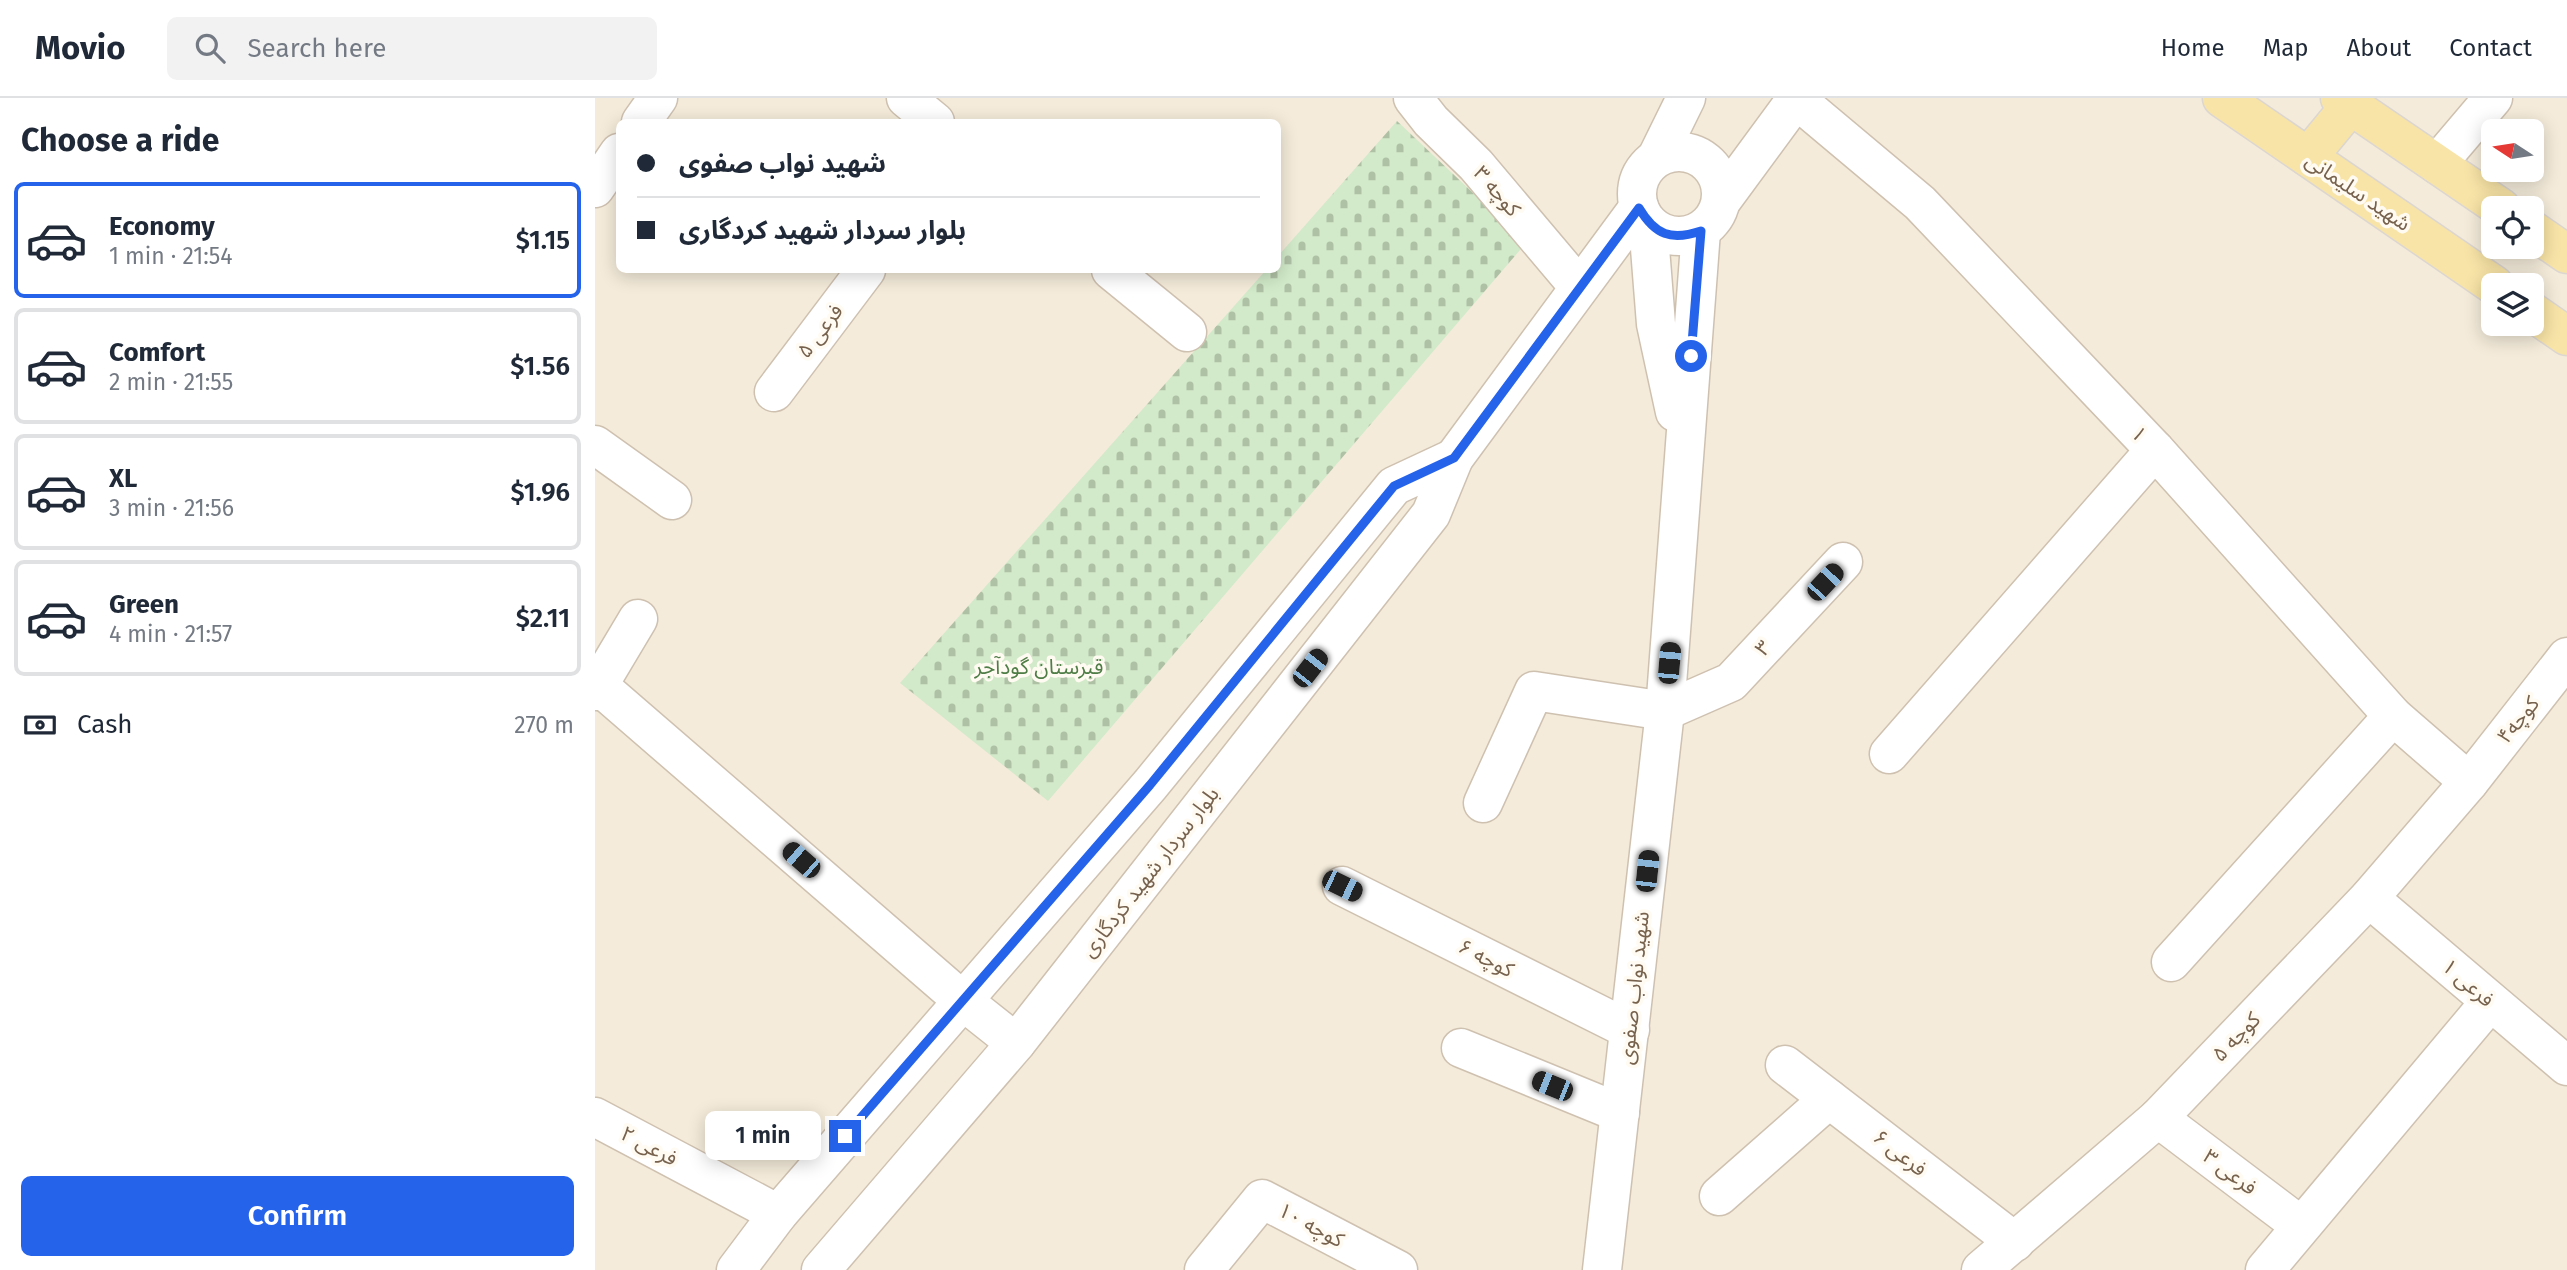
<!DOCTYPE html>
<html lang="en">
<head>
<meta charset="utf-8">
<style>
  body { margin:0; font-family:"Fira Sans","Noto Sans Arabic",sans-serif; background:#f2f2f3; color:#1f2937; height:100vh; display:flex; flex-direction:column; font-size:26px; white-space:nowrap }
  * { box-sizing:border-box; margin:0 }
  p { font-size:23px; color:#747a83 }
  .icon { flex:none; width:38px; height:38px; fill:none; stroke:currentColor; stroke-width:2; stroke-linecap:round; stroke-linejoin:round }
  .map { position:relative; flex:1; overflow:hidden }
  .details { display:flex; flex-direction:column; background:#fff; width:595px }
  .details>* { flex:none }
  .banner { position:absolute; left:21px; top:21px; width:665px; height:154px; border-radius:10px; box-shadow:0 4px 18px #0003; display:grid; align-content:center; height:154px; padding:0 21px; background:#fff }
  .needle { width:46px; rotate:282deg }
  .tools { position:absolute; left:1886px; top:21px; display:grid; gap:14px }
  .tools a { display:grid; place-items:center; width:63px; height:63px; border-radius:10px; background:#fff; box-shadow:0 4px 18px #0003; font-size:35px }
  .end { position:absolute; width:32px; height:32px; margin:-16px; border:9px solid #2563eb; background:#fff; box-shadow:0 0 0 4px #fff }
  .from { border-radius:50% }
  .bubble { position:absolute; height:49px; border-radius:10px; background:#fff; box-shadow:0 4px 18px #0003; font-size:23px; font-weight:600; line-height:49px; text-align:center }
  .car { position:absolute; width:21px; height:42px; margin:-21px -10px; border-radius:9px; box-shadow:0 0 5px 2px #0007; background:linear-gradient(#222 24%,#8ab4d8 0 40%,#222 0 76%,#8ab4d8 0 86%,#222 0) }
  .banner b { display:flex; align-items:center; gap:24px; height:66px; font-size:26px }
  .banner b+b { border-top:2px solid #e0e1e3 }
  .banner i { width:18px; height:18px; background:#1f2937 }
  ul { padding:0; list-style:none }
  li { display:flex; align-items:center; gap:21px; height:116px; margin:0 14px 10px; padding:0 7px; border:4px solid #e0e1e3; border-radius:10px }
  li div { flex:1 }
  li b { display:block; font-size:26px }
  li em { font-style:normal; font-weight:600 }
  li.active { border-color:#2563eb }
  li>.icon { width:63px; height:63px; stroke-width:1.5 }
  h2 { padding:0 21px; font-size:32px; line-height:84px }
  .pay { display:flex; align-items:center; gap:18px; height:77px; padding:0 21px; font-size:26px }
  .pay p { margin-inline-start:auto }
  .primary-button { display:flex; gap:14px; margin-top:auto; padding:14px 21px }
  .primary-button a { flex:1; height:80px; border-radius:10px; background:#2563eb; color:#fff; font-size:28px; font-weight:600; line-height:80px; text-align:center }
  header { display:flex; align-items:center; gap:42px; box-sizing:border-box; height:98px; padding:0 35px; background:#fff; border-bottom:2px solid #e0e1e3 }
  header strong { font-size:33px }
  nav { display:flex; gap:38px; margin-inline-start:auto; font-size:24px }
  .search { width:490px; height:63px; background:#f2f2f3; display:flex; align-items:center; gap:18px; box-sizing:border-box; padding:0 24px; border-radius:10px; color:#747a83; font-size:26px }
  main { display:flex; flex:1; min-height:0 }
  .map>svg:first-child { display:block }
</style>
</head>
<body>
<header>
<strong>Movio</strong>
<div class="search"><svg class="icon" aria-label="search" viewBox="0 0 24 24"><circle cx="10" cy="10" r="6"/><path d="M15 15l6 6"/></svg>Search here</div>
<nav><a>Home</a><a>Map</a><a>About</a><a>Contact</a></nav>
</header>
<main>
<section class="details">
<h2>Choose a ride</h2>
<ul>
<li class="active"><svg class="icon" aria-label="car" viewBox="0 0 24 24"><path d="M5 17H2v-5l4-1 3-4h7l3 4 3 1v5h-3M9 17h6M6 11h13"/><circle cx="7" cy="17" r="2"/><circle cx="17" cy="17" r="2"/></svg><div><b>Economy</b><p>1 min · 21:54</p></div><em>$1.15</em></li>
<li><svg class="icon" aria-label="car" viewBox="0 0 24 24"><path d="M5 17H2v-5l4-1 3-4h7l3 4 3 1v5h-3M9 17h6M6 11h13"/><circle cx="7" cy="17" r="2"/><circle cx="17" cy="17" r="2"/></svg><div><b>Comfort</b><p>2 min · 21:55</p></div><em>$1.56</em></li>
<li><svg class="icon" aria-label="car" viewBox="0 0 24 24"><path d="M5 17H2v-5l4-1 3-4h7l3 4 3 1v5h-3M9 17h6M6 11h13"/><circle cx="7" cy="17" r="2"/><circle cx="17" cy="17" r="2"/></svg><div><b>XL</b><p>3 min · 21:56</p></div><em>$1.96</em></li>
<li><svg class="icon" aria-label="car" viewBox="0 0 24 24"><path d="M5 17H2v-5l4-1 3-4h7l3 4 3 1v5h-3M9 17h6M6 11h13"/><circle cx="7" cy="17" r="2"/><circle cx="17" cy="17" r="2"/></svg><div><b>Green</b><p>4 min · 21:57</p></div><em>$2.11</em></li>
</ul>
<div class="pay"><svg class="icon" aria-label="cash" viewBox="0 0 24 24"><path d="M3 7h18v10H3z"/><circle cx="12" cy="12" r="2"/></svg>Cash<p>270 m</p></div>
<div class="primary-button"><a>Confirm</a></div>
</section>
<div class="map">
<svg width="1972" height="1172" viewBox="0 0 1972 1172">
  <defs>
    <pattern id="cemetery-stones" width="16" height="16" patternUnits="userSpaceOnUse" patternTransform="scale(1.75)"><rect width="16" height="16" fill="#d2eac9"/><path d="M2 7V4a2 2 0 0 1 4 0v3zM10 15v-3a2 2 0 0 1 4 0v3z" fill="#afc1a5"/></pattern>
  </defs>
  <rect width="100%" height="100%" fill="#fcf8eb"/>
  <path fill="#f4ebda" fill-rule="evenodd" d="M0 0H1972V1172H0ZM24 24H682V172H24ZM1899 33H1937V72H1899ZM1899 110H1937V149H1899ZM1899 187H1937V226H1899Z"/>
  <polygon fill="url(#cemetery-stones)" points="802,23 931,145 453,703 305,585 671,172 682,172 683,158"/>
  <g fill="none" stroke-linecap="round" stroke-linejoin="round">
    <g stroke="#cfc1b0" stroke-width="41">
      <g id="minor">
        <polyline points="311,0 340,24"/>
        <polyline points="818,0 836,23 881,67 984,189"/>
        <polyline points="1201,1 1325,105 1560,352 1798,618 1874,684"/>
        <polyline points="46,24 63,0"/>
        <circle cx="1084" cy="96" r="42"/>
        <polyline points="1062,59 1091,0"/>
        <polyline points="1842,66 1898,0"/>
        <polyline points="0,90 24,55"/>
        <polyline points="1127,102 1202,0"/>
        <polyline points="1053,125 1061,226 1080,314"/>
        <polyline points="516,172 592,234"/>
        <polyline points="179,294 271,172"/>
        <polyline points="0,347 77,402"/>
        <polyline points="3,587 368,903 421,945"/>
        <polyline points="0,593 43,521"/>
        <polyline points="1294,656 1560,352"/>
        <polyline points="888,705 939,593 1070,613 1136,584 1248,464"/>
        <polyline points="747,788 1035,932"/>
        <polyline points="1774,800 1972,968"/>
        <polyline points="1576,864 1798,618"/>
        <polyline points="866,950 1025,1015"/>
        <polyline points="1190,967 1420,1144"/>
        <polyline points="0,1019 183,1116"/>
        <polyline points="1563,1020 1706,1128"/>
        <polyline points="1124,1098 1234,1001"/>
        <polyline points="141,1172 183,1116 555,687 799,388 859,360"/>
        <polyline points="226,1172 421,945 836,416 859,360 1044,109"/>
        <polyline points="609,1172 667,1101 803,1172"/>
        <polyline points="1007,1172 1070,613 1106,133"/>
        <polyline points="1386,1172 1563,1020 1774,800 1874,684 1972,559"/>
        <polyline points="1670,1172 1895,904"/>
      </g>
    </g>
    <g stroke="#dcd6d1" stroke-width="41">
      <g id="major">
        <polyline points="1627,0 1899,187"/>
        <polyline points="1745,0 1906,110"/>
        <polyline points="1713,59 1756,7"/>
        <polyline points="1937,132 1972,156"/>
        <polyline points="1937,214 1972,238"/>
      </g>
    </g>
    <use href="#minor" stroke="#fff" stroke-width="38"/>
    <use href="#major" stroke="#f8e4a7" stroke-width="38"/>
  </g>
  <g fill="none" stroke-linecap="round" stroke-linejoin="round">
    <path stroke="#2563eb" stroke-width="9" d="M250 1038 555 687 799 388 859 360 1044 110C1060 137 1076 143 1106 133L1096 258"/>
  </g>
  <g text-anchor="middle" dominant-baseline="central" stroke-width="7" stroke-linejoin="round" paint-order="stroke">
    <g font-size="21" fill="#77624e" stroke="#fffbf2">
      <text transform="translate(902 93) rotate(49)">کوچه ۳</text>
      <text transform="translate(1763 94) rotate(34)">شهید سلیمانی</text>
      <text transform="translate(225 233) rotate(-53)">فرعی ۵</text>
      <text transform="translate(1544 336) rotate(46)">۱</text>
      <text transform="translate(1168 550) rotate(-47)">۳</text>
      <text transform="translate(1923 622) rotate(-51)">کوچه۴</text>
      <text transform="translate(555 774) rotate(-52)">بلوار سردار شهید کردگاری</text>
      <text transform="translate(891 860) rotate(27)">کوچه ۶</text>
      <text transform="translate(1873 885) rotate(41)">فرعی ۱</text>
      <text transform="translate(1039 890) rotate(-84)">شهید نواب صفوی</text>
      <text transform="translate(1641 939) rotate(-46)">کوچه ۵</text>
      <text transform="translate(54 1048) rotate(28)">فرعی ۲</text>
      <text transform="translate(1305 1055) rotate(38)">فرعی ۶</text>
      <text transform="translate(1635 1074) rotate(37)">فرعی ۳</text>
      <text transform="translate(716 1127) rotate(28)">کوچه ۱۰</text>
    </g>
    <g font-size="21" fill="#4f7d46" stroke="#fffbf2">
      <text x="444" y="569">قبرستان گودآجر</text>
    </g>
  </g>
</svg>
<div class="tools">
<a><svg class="needle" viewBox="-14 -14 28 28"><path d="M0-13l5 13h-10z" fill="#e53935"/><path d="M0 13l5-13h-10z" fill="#747a83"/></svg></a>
<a><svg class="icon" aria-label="locate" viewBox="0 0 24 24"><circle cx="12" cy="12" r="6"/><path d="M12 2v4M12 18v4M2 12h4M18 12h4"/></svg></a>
<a><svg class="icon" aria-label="layers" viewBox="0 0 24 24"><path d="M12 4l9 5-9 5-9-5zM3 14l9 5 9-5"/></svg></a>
</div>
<i class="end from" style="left:1096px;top:258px"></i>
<i class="end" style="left:250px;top:1038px"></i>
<div class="bubble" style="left:110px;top:1013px;width:116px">1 min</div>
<i class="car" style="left:1230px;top:484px;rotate:43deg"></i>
<i class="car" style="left:1074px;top:565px;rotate:5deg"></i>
<i class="car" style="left:715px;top:570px;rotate:38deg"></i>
<i class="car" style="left:206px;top:762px;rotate:311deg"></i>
<i class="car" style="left:1052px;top:773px;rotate:6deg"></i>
<i class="car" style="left:747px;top:788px;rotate:116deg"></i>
<i class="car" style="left:957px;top:988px;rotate:292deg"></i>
<div class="banner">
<b><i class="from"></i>شهید نواب صفوی</b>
<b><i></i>بلوار سردار شهید کردگاری</b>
</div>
</div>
</main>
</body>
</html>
